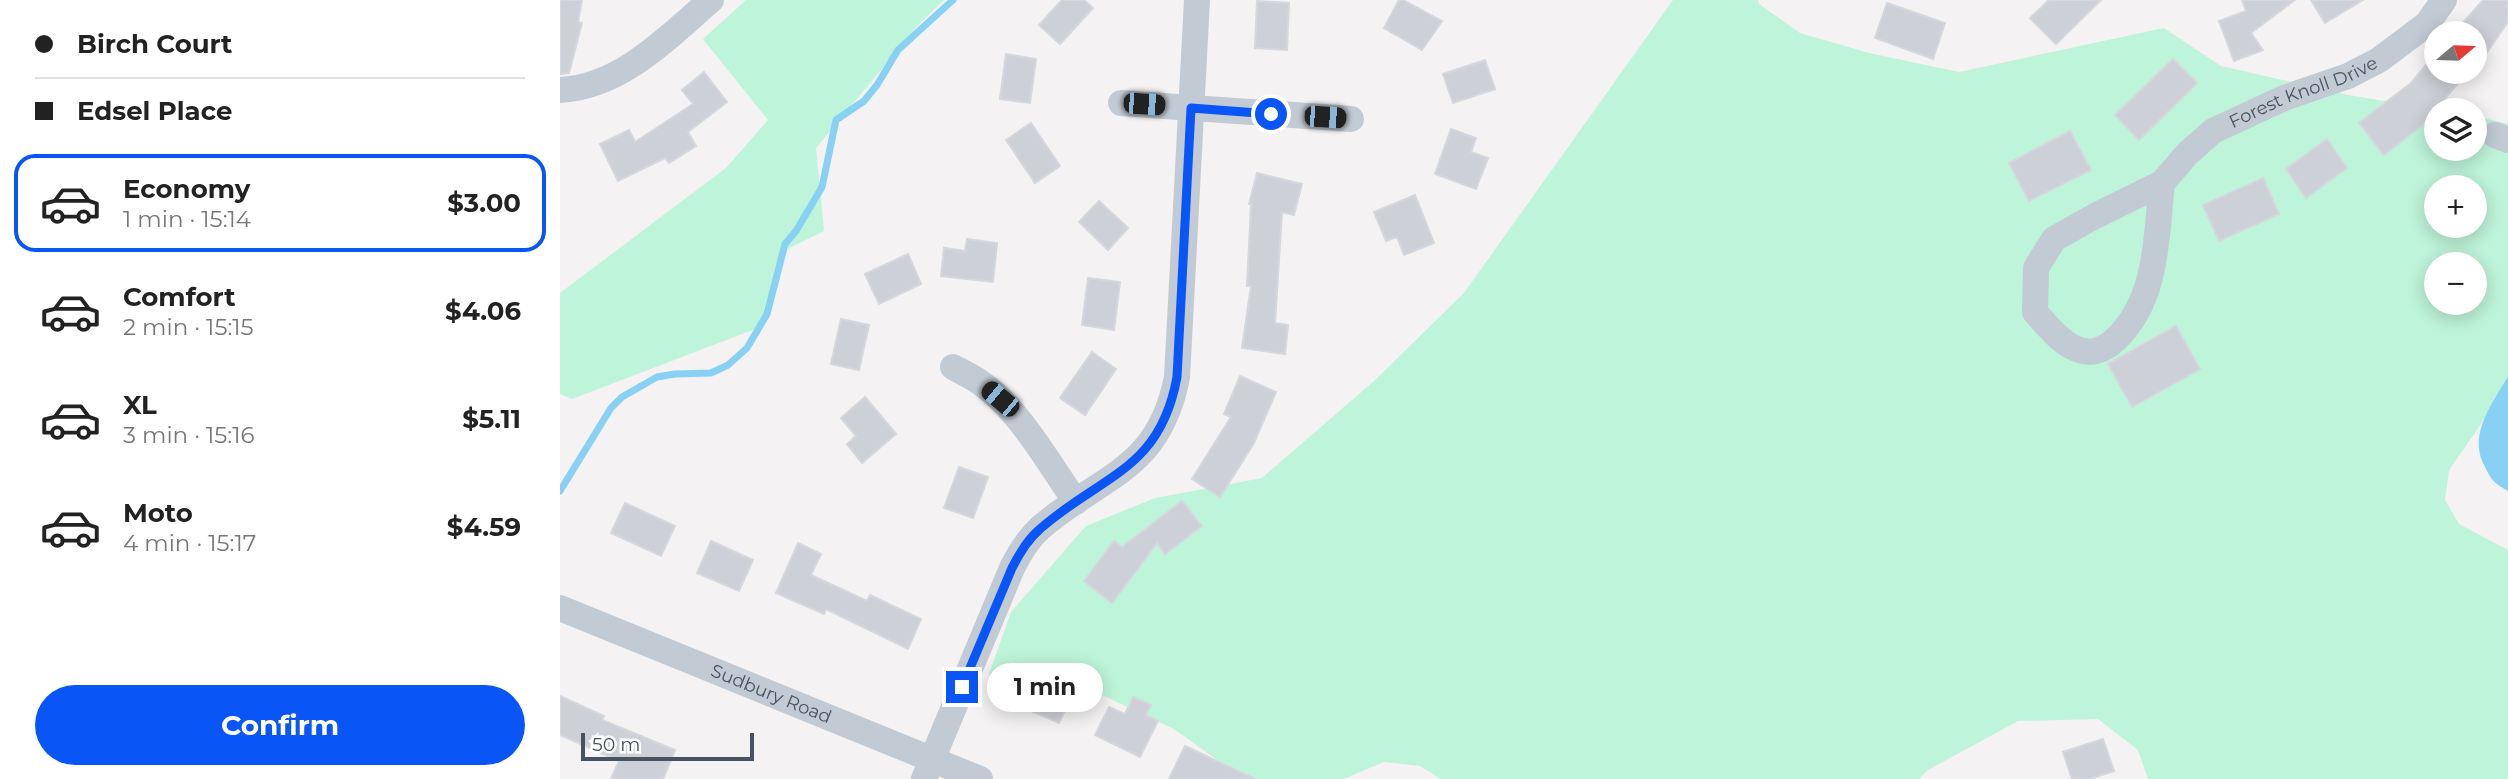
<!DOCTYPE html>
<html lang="en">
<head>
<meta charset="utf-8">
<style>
  body { margin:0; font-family:Montserrat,sans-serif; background:#f2f2f2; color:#222; height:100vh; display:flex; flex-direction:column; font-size:26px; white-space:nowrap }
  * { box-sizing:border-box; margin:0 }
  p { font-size:23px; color:#767676 }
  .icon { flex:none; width:38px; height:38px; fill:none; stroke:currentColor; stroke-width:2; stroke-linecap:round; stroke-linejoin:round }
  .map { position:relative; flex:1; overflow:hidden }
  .side { display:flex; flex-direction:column; background:#fff; width:560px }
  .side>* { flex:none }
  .top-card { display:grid; align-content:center; height:154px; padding:0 35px; background:#fff }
  .needle { width:46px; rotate:71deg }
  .buttons { position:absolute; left:1864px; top:21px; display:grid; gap:14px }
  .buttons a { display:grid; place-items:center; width:63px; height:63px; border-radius:50%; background:#fff; box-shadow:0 4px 18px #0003; font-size:35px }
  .scale { position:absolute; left:21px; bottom:18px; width:173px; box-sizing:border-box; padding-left:7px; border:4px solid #485261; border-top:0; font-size:19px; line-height:24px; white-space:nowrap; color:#485261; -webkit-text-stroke:5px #fff; paint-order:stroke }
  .end { position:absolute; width:32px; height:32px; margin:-16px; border:9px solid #0a55f6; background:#fff; box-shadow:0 0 0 4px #fff }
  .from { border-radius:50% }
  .bubble { position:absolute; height:49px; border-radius:24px; background:#fff; box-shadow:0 4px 18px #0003; font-size:23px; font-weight:700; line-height:49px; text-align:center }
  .car { position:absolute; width:21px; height:42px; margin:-21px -10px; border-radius:9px; box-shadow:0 0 5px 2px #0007; background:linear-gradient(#222 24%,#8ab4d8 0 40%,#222 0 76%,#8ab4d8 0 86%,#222 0) }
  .top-card b { display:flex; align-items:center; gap:24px; height:66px; font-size:26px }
  .top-card b+b { border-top:2px solid #e0e0e0 }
  .top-card i { width:18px; height:18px; background:#222 }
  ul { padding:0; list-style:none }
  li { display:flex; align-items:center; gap:21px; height:98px; margin:0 14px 10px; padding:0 21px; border:4px solid transparent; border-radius:21px }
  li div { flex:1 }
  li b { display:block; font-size:26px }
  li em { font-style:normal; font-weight:700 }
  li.current { border-color:#0a55f6 }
  li>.icon { width:63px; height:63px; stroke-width:1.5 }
  .primary-button { display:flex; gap:14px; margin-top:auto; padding:14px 35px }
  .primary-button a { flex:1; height:80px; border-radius:42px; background:#0a55f6; color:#fff; font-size:28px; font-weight:700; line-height:80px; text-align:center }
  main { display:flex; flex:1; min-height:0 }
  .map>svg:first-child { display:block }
</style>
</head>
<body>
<main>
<section class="side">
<div class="top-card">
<b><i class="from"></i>Birch Court</b>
<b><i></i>Edsel Place</b>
</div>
<ul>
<li class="current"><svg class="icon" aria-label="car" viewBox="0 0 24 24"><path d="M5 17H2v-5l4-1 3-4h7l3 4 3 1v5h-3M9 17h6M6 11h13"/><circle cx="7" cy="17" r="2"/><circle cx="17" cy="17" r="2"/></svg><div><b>Economy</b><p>1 min · 15:14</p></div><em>$3.00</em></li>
<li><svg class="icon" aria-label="car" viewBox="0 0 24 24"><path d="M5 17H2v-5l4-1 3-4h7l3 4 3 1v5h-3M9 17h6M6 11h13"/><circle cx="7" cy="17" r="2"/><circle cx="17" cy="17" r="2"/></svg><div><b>Comfort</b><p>2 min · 15:15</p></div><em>$4.06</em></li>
<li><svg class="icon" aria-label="car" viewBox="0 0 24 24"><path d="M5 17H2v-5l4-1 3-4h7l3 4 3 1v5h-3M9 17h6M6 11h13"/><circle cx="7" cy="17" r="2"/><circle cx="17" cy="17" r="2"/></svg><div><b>XL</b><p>3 min · 15:16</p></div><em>$5.11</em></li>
<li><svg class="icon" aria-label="car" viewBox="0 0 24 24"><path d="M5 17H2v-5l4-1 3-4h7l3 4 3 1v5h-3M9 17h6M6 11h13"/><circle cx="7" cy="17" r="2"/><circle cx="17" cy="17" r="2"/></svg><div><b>Moto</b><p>4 min · 15:17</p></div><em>$4.59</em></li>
</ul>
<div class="primary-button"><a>Confirm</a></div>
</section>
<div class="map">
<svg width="1948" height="779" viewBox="0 0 1948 779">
  <rect width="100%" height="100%" fill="#f4f2f2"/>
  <g fill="#bef4d9" fill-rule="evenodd">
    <polygon points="186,0 384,0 359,24 256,148 264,231 221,252 203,326 12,399 0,394 0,293 166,168 208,120 143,39"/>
    <path d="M1113 0H1198L1199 4 1240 33 1309 53 1399 72 1604 28 1661 66 1788 95 1878 110H1876V149H1914L1915 116 1948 124V376L1919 427 1889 470 1885 500 1899 524 1948 550V779H1588L1578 750 1538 719 1458 721 1368 770 1359 779H881L860 766 824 762 783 779H684L614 729 527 688 446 695 429 674 451 612 526 526 595 498 702 478 814 381 904 293ZM1876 187H1914V226H1876ZM1876 264H1914V303H1876Z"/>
  </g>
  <path fill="#88d1f4" d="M1948 376V491C1932 482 1931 479 1923 463 1909 432 1933 403 1948 376Z"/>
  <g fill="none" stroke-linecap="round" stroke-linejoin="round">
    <polyline stroke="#88d1f4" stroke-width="7" points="0,491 51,408 62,397 97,377 115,374 151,373 168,365 187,348 207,314 225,244 236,231 262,187 276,120 304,101 317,85 338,50 393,0"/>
  </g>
  <g fill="#ced0d7" stroke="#d5d7de" stroke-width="2">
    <polygon points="0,0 22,0 18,22 22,23 9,73 0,74"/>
    <polygon points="502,0 524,0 533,8 500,44 479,25"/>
    <polygon points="839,0 843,0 882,21 862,50 824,28"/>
    <polygon points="1489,0 1541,0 1496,44 1470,18"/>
    <polygon points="1682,0 1735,0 1691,33 1703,50 1674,61 1659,21 1686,11"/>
    <polygon points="1751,0 1803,0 1765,23"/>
    <polygon points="1923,0 1948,0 1948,22 1914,71 1914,33 1894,33"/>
    <polygon points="697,1 729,3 727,50 695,48"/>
    <polygon points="1327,3 1385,23 1373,59 1315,38"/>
    <polygon points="1876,53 1876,72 1908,72 1862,125 1824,155 1799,123 1851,83"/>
    <polygon points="446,54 476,59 470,103 440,99"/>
    <polygon points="1613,59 1637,83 1579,140 1555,115"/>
    <polygon points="925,60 935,89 893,103 883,74"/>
    <polygon points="144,72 167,102 128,132 136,146 109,163 105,158 58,181 40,144 69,130 75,142 133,104 122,90"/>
    <polygon points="471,123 500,166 475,183 446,140"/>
    <polygon points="891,129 916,138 911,152 928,158 916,189 875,174"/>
    <polygon points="1510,131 1531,170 1469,201 1449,163"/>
    <polygon points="1767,139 1787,168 1746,198 1726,169"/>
    <polygon points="697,173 742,184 734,215 722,212 715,323 728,325 725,354 682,348 691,286 687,286 691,204 689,204"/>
    <polygon points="1703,178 1719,214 1659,241 1643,205"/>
    <polygon points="855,195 874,243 844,255 837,237 826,241 814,212"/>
    <polygon points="539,201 568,228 548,250 519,222"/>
    <polygon points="407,239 437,243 433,282 381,276 384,248 405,251"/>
    <polygon points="348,254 361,284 319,304 305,274"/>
    <polygon points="528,278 560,282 554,330 522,325"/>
    <polygon points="281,319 309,325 299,370 271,364"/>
    <polygon points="1616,326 1640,369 1572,407 1548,364"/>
    <polygon points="532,352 556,369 525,415 500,398"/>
    <polygon points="680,376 716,392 694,443 660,497 632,479 671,417 664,414"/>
    <polygon points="305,397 336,434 302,463 287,444 296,436 281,418"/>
    <polygon points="399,467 428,477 413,518 384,508"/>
    <polygon points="622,501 642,526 605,554 597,543 552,603 524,581 554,541 562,547"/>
    <polygon points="65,503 115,526 101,556 51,533"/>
    <polygon points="151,541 193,560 179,591 137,573"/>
    <polygon points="238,543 261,554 251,575 307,601 310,595 361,619 348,649 266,609 264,614 216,593"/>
    <polygon points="466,672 513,692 499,723 453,703"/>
    <polygon points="0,696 44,716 42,720 115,750 103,779 51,779 59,761 0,735"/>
    <polygon points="573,697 591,705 586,715 598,721 580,757 535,735 549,707 565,714"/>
    <polygon points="1543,739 1554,771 1530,779 1512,779 1503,752"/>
    <polygon points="625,746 695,779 609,779"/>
  </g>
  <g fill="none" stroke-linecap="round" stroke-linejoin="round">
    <g stroke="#c2cad4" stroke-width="26">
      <path d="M0 90C61 87 107 38 151 0"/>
      <polyline points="561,103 791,119"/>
      <polyline points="1935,135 1948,140"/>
      <path id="s1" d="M1602 183C1596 237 1598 299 1556 339 1523 370 1497 337 1475 312L1476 268 1494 239 1535 216 1602 183 1627 154 1653 131 1724 98 1788 76 1819 60 1867 24 1884 0"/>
      <path d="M393 367C402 372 413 377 421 383 460 410 489 464 516 502"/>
      <path id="s2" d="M0 608 420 779"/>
      <path d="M364 779 452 568C459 554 468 539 480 528 541 475 599 471 617 377L637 0"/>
    </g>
  </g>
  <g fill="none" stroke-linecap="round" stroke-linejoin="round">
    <path stroke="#0a55f6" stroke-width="9" d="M402 687 452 568C459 554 468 539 480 529 541 475 600 471 617 377L631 108 711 114"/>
  </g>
  <g text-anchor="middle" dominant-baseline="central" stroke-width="5" stroke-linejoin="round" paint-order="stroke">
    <g font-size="18" fill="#485261" stroke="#fff">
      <text stroke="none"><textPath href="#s1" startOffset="637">Forest Knoll Drive</textPath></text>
      <text stroke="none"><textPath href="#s2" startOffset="228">Sudbury Road</textPath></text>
    </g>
  </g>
</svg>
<div class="buttons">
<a><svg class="needle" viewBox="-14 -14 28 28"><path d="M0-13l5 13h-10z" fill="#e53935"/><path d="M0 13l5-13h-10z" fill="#767676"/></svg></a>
<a><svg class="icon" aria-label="layers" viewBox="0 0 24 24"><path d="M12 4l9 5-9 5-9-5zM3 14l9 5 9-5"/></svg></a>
<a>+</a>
<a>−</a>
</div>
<div class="scale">50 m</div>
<i class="end from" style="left:711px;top:114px"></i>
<i class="end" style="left:402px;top:687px"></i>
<div class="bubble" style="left:427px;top:663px;width:116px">1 min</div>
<i class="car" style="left:584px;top:104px;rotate:94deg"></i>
<i class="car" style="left:765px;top:117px;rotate:94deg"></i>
<i class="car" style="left:440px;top:399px;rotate:310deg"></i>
</div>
</main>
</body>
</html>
